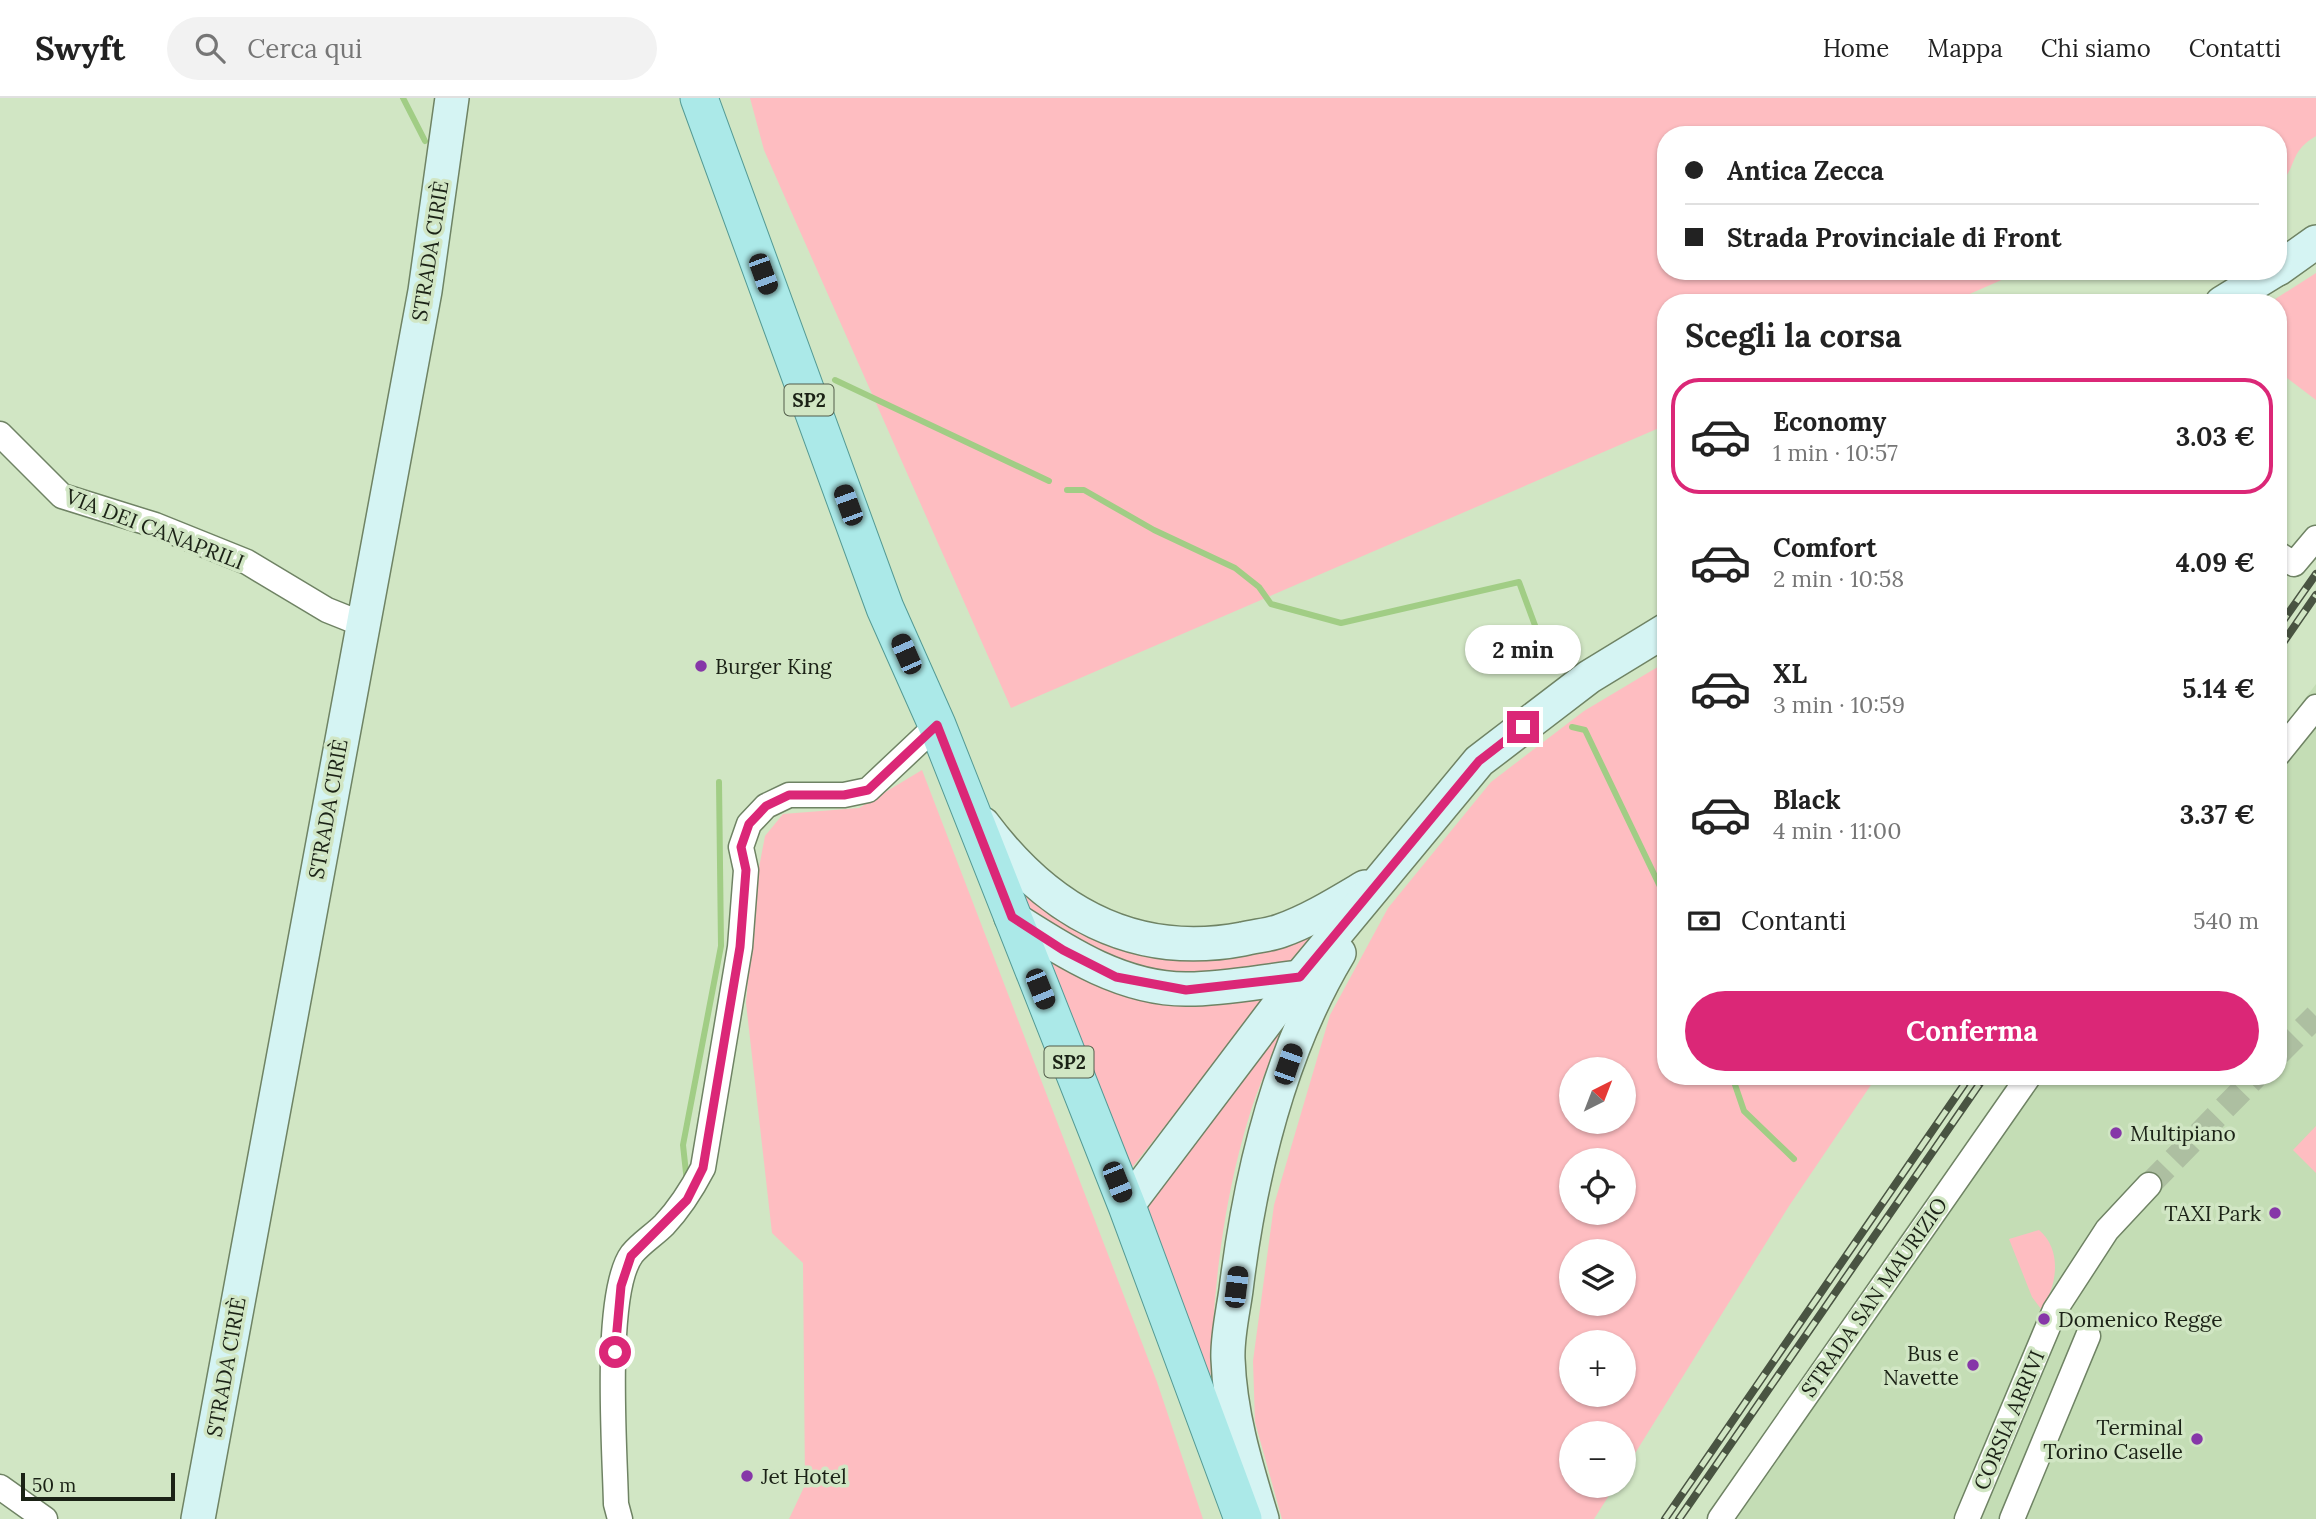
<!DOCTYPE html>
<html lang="it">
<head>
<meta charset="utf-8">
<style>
  body { margin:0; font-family:Lora,serif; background:#f2f2f2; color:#222; height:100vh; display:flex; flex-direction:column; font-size:26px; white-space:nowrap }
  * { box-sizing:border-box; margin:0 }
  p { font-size:23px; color:#767676 }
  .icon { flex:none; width:38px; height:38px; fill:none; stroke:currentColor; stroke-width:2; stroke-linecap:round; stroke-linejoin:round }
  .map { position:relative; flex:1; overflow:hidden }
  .drawer { position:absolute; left:1657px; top:196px; width:630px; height:791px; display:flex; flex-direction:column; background:#fff; border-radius:28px; box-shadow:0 2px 5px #0004 }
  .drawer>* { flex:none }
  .guide { position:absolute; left:1657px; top:28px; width:630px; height:154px; border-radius:28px; box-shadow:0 2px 5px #0004; display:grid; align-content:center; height:154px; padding:0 28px; background:#fff }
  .needle { width:46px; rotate:42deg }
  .controls { position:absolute; left:1559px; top:959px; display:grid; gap:14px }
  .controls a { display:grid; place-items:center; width:77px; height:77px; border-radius:50%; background:#fff; box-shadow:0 2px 5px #0004; font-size:35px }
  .scale { position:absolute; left:21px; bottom:18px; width:154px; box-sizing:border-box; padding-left:7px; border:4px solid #1b2216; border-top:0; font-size:19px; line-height:24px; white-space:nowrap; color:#1b2216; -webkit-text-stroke:5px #d1e6c4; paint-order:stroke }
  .end { position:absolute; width:32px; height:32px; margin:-16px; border:9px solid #db2777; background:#fff; box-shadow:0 0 0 4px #fff }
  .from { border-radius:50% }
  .bubble { position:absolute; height:49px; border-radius:24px; background:#fff; box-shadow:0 2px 5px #0004; font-size:23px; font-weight:800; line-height:49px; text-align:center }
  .car { position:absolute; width:21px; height:42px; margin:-21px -10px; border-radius:9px; box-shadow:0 0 5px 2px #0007; background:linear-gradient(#222 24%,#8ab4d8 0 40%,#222 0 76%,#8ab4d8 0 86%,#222 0) }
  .guide b { display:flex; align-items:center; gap:24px; height:66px; font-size:26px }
  .guide b+b { border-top:2px solid #e0e0e0 }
  .guide i { width:18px; height:18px; background:#222 }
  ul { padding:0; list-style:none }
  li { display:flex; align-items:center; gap:21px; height:116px; margin:0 14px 10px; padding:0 14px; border:4px solid transparent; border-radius:28px }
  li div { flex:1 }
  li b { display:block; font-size:26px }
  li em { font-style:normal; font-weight:800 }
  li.selected { border-color:#db2777 }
  li>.icon { width:63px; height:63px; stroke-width:1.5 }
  h2 { padding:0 28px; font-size:32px; line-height:84px }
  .pay { display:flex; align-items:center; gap:18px; height:77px; padding:0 28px; font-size:26px }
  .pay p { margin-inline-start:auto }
  .action { display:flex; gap:14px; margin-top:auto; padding:14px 28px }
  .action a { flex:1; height:80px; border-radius:42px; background:#db2777; color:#fff; font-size:28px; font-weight:800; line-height:80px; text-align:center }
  header { display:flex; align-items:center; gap:42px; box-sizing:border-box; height:98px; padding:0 35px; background:#fff; border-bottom:2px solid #e0e0e0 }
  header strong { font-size:33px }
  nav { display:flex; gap:38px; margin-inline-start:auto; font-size:24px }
  .search { width:490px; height:63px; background:#f2f2f2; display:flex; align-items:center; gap:18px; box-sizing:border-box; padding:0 24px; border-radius:38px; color:#767676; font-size:26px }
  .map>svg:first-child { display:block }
</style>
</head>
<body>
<header>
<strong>Swyft</strong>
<div class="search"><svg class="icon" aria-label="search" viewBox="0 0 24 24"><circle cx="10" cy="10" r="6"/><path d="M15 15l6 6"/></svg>Cerca qui</div>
<nav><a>Home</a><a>Mappa</a><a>Chi siamo</a><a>Contatti</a></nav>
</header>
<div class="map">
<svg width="2316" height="1421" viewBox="0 0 2316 1421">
  <rect width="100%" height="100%" fill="#d1e6c4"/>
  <polygon fill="#c4ddb5" points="2316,586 2316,1421 1709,1421 1898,1141 2015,978 2278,978 2279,635"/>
  <g fill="#febdc1" fill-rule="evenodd">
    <path d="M750 0H2316V38C2287 55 2298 71 2279 85L2278 37H1666V173H2022L1949 205H1666V327L1011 610 764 52Z"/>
    <polygon points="2316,175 2316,302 2279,274 2278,205 2269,205"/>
    <path d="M1666 564V978H1877L1789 1108 1624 1373V1335H1572V1388H1615L1594 1421H1282L1255 1324 1253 1263 1274 1107 1330 917 1388 810 1491 684 1584 613ZM1624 971V1024H1572V971ZM1624 1062V1115H1572V1062ZM1624 1153V1206H1572V1153ZM1624 1244V1297H1572V1244Z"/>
    <polygon points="922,672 1157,1284 1203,1421 789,1421 805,1387 803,1165 772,1135 746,905 757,780 765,738 783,716 859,710"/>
    <polygon points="1018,785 1104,841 1323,825 1287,866 1232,875 1158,875 1091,852 1026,811"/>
    <polygon points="1046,858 1271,895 1130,1072"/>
    <path d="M1290 913C1278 946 1262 978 1251 1012 1222 1104 1212 1200 1210 1296L1142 1109Z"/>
    <polygon points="2316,1028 2316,1075 2293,1052"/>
    <path d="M2039 1132C2062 1151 2058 1188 2041 1211L2032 1199 2009 1141Z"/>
  </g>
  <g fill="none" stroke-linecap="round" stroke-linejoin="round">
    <g stroke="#a1cd85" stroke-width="6">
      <polyline points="403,0 425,43"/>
      <polyline points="835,282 1049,383"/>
      <polyline points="1067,392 1084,392 1154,432 1235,470 1259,489 1271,506 1341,525 1519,484 1550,568"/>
      <polyline points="1572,629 1585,632 1666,801"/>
      <polyline points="1732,978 1744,1013 1794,1061"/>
      <polyline points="687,1084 683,1047 721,848 719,684"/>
    </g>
    <g stroke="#adbfa1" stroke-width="24" stroke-dasharray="24 12" stroke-linecap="butt">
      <polyline points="2278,956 2316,918"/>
      <polyline points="2149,1087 2256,978"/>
    </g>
    <g stroke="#6f8364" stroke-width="27">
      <g id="street">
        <polyline points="0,336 62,398 155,427 247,464 327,512 362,526"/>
        <polyline points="2278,456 2294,466 2316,440"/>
        <polyline points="2278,656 2316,609"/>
        <polyline points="0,1389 45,1421"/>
        <path d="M620 1421 616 1406C615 1354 603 1195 632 1156 641 1145 654 1137 664 1127 681 1109 692 1091 703 1070L740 849 746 772 741 749 749 726 766 708 789 697H844L868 692 937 627"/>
        <polyline points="1720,1421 2029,978"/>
        <polyline points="1967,1421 2055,1212 2107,1132 2149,1087"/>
        <polyline points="2012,1421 2088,1238"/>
      </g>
    </g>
    <g stroke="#6f8364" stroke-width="36">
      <g id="secondary">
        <polyline points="2278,171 2316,144"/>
        <polyline points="2222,205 2274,173"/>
        <path d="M983 726C1048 813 1133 862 1243 841 1255 838 1269 837 1280 833 1309 823 1338 805 1365 789"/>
        <path d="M1011 819C1064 853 1122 892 1188 891 1225 891 1263 883 1300 879"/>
        <polyline points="1127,1108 1300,879 1479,663 1589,579 1666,532"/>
        <polyline points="198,1421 425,193 452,0"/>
        <path d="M1262 1421C1246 1368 1230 1317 1228 1261 1227 1239 1233 1214 1236 1192 1250 1077 1279 955 1339 855"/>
      </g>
    </g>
    <g stroke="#549a94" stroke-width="39">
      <polyline id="primary" points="699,0 885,510 937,627 1127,1108 1243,1421"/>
    </g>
    <use href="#street" stroke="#fff" stroke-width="24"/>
    <use href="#secondary" stroke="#d5f4f3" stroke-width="33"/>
    <use href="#primary" stroke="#abe9e8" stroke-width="37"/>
    <g stroke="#495442" stroke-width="8">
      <g id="rail">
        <polyline points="2278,530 2316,476"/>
        <polyline points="2278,552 2316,497"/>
        <polyline points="1665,1421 1970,978"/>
        <polyline points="1679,1421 1985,978"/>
      </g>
    </g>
    <use href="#rail" stroke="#d1e6c4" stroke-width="5" stroke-dasharray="16" stroke-linecap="butt"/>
  </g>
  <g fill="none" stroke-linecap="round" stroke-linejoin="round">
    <polyline stroke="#db2777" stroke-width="9" points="615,1254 621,1188 631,1158 687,1102 703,1070 740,849 746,772 741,749 749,726 766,708 789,697 844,697 868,692 937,627 1012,819 1063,852 1116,879 1186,892 1300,879 1479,663 1523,629"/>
  </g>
  <g fill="#8637a8" stroke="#d1e6c4" stroke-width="2.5">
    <circle cx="701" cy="568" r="7"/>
    <circle cx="2116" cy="1035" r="7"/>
    <circle cx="2275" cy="1115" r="7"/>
    <circle cx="2044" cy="1221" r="7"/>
    <circle cx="1973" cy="1267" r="7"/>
    <circle cx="2197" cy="1341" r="7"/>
    <circle cx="747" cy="1378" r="7"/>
  </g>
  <g text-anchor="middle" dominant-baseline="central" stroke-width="7" stroke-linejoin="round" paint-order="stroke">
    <g fill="#d1e6c4" stroke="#525d4a" stroke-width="2">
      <rect x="784.5" y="286.5" width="49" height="31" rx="5"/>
      <rect x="1044.5" y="948.5" width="49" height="31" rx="5"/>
    </g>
    <g font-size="19" font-weight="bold" fill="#1b2216">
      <text x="809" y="302">SP2</text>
      <text x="1069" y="964">SP2</text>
    </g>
    <g font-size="21" fill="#1b2216" stroke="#d1e6c4">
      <text transform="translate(430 153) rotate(-81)">STRADA CIRIÈ</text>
      <text transform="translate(155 431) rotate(21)">VIA DEI CANAPRILI</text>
      <text transform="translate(328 711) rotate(-80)">STRADA CIRIÈ</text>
      <text transform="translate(1874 1199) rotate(-55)">STRADA SAN MAURIZIO</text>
      <text transform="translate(226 1269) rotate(-80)">STRADA CIRIÈ</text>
      <text transform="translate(2009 1322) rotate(-67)">CORSIA ARRIVI</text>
    </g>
    <g font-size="21" fill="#1b2216" stroke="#d1e6c4" text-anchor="start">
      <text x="715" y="568">Burger King</text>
      <text x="2130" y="1035">Multipiano</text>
      <text x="2261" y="1115" text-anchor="end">TAXI Park</text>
      <text x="2058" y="1221">Domenico Regge</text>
      <text x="1959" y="1255" text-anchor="end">Bus e<tspan x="1959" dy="24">Navette</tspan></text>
      <text x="2183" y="1329" text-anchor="end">Terminal<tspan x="2183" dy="24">Torino Caselle</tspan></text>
      <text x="761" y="1378">Jet Hotel</text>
    </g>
  </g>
</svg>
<div class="controls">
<a><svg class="needle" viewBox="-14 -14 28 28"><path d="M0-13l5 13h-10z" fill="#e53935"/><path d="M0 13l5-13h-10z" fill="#767676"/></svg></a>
<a><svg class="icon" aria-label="locate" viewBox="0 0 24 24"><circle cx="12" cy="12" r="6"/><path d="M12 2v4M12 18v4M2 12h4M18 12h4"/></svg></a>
<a><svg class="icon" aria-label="layers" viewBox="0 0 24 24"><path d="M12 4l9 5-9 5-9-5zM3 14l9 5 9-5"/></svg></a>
<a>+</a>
<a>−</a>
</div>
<div class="scale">50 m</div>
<i class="end from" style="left:615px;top:1254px"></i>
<i class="end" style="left:1523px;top:629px"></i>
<div class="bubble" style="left:1465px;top:527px;width:116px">2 min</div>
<i class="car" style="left:763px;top:176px;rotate:160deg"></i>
<i class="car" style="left:848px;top:407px;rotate:340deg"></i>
<i class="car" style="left:906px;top:556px;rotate:336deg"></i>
<i class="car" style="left:1040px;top:891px;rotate:158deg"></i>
<i class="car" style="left:1288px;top:966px;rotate:19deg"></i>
<i class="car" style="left:1117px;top:1084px;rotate:158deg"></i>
<i class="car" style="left:1236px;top:1189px;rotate:7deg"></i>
<div class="guide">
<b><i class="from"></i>Antica Zecca</b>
<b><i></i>Strada Provinciale di Front</b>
</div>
<section class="drawer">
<h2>Scegli la corsa</h2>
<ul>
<li class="selected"><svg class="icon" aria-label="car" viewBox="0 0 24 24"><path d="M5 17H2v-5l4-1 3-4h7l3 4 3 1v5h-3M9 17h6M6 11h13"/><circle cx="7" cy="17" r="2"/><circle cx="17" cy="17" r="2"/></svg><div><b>Economy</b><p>1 min · 10:57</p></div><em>3.03 €</em></li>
<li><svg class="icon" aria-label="car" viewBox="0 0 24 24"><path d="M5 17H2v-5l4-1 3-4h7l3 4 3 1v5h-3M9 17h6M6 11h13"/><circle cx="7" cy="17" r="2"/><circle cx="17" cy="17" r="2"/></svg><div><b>Comfort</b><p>2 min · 10:58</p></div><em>4.09 €</em></li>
<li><svg class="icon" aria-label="car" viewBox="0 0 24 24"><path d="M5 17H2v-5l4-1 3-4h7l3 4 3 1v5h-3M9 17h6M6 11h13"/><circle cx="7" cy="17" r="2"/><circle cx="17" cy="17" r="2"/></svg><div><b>XL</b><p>3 min · 10:59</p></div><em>5.14 €</em></li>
<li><svg class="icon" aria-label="car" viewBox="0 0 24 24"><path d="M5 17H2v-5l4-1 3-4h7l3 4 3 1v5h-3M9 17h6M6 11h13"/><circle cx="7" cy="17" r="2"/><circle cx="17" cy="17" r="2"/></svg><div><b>Black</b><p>4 min · 11:00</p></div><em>3.37 €</em></li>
</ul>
<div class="pay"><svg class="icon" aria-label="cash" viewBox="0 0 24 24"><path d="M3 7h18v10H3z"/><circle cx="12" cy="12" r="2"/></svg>Contanti<p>540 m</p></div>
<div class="action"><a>Conferma</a></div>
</section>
</div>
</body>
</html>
